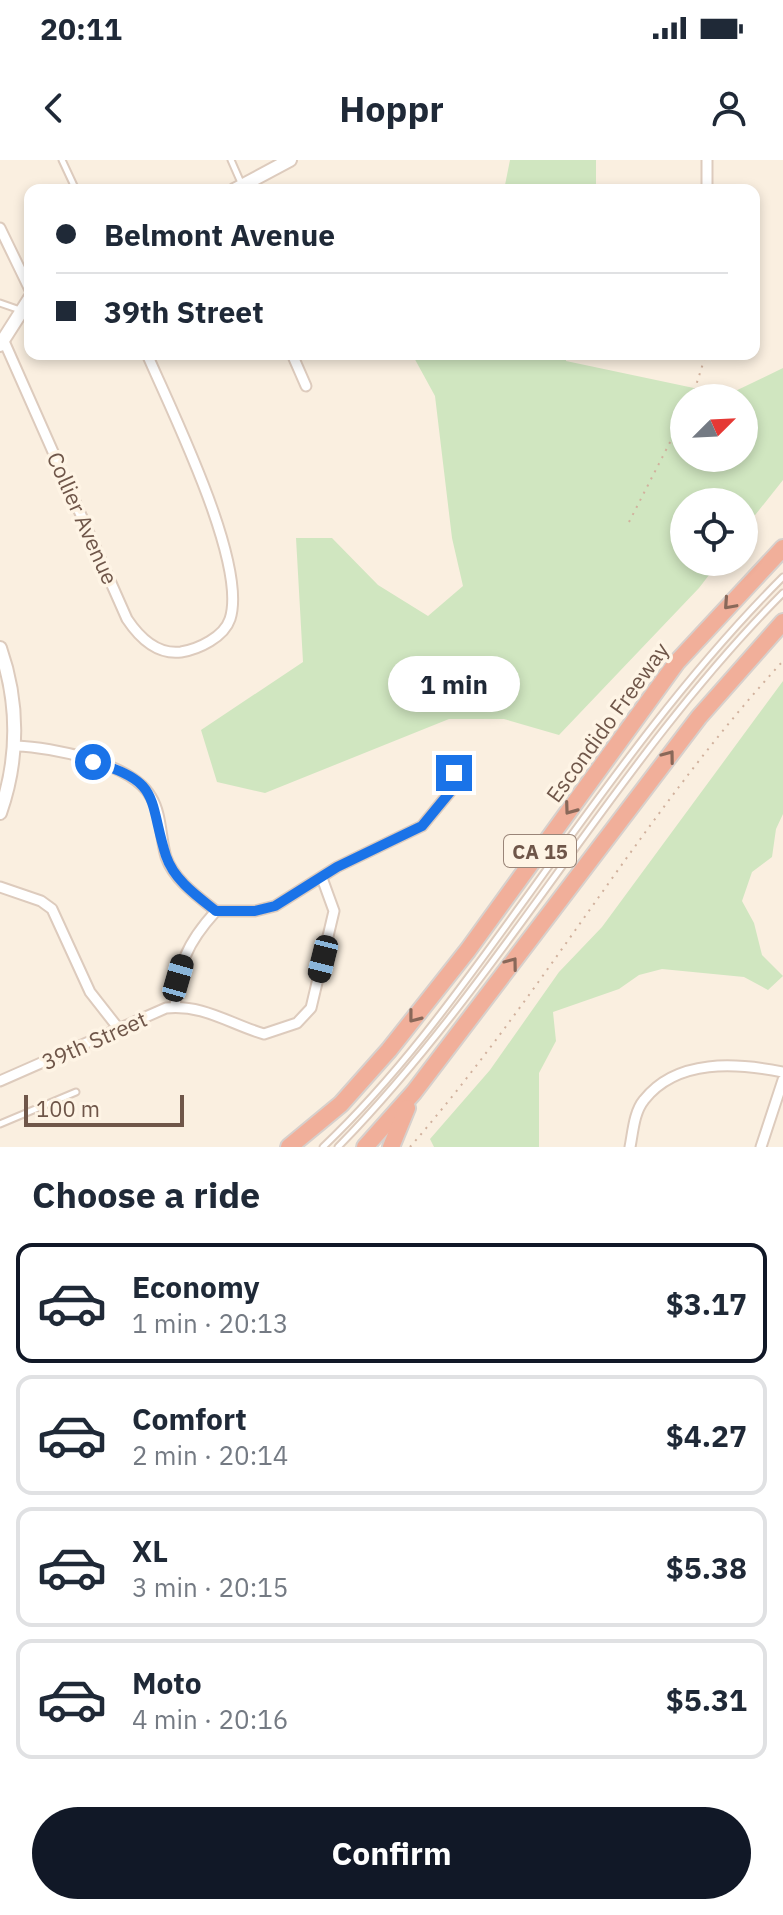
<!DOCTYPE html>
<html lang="en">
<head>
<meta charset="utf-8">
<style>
  body { margin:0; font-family:"IBM Plex Sans",sans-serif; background:#f2f2f3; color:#1f2937; height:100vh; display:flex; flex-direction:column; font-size:30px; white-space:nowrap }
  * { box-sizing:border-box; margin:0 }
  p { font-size:26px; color:#747a83 }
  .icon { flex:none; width:44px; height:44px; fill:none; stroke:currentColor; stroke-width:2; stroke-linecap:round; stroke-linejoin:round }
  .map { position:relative; height:987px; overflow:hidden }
  .sheet { display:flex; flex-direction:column; background:#fff; flex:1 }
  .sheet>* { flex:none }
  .hud { position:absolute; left:24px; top:24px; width:736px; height:176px; border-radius:16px; box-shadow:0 4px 12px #0003; display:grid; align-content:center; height:176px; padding:0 32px; background:#fff }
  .needle { width:52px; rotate:66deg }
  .fabs { position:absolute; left:670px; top:224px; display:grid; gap:16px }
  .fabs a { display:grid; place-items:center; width:88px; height:88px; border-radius:50%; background:#fff; box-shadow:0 4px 12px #0003; font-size:40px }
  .scale { position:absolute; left:24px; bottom:20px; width:160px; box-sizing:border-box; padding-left:8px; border:4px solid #6f5649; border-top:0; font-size:22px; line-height:28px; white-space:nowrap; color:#6f5649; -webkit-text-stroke:6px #fef4e5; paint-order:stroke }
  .end { position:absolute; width:36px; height:36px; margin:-18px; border:10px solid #1a73e8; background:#fff; box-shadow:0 0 0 4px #fff }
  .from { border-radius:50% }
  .bubble { position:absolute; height:56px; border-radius:28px; background:#fff; box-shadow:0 4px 12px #0003; font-size:26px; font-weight:700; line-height:56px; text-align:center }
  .car { position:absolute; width:24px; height:48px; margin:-24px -12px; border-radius:10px; box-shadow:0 0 6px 2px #0007; background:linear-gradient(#222 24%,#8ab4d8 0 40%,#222 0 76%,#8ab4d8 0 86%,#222 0) }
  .hud b { display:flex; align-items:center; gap:28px; height:76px; font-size:30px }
  .hud b+b { border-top:2px solid #e0e1e3 }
  .hud i { width:20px; height:20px; background:#1f2937 }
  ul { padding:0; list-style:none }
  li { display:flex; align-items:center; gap:24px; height:120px; margin:0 16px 12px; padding:0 16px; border:4px solid #e0e1e3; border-radius:16px }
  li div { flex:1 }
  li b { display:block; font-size:30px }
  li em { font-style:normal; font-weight:700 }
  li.selected { border-color:#111827 }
  li>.icon { width:72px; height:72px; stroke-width:1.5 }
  h2 { padding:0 32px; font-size:36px; line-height:96px }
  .primary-button { display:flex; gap:16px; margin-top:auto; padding:16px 32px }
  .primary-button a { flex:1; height:92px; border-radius:48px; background:#111827; color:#fff; font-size:32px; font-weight:700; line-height:92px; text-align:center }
  .status { display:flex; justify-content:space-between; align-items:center; height:56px; padding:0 40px; background:#fff; direction:ltr }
  .status svg { height:22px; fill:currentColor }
  header { display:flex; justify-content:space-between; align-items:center; height:104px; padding:0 32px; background:#fff; font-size:36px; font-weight:700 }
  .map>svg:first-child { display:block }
</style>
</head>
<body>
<div class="status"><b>20:11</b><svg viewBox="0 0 49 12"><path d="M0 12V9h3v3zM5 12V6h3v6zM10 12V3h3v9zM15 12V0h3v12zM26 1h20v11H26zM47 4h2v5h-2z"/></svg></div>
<header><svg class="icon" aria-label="back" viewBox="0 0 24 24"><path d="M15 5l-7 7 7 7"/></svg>Hoppr<svg class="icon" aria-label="person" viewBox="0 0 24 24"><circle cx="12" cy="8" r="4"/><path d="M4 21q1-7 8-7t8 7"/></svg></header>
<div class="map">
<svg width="783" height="987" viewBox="0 0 783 987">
  <rect width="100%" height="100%" fill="#faefe0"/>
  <g fill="#d0e6c0" fill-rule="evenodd">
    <polygon points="510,0 596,0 596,30 504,30"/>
    <path d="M412 194H566V201L727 235 783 208V320L744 369V342H684V402H719L699 428 559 575 504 559H449L265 633 217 622 201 570 303 502 296 378H332L378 425 428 456 463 426 452 378 435 236ZM744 238V298H684V238Z"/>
    <polygon points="783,521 783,654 776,669 772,697 752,712 742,741 754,763 762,795 783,816 768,830 744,817 662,809 639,815 619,829 553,852 556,881 539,913 539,987 434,987 430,979 490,910 559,812 602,767"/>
  </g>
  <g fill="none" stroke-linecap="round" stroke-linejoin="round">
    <g stroke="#ddcbbd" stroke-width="9">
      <g id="service">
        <polyline points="62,0 76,30"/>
        <polyline points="231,0 242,25"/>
        <polyline points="0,143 20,150"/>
        <polyline points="0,964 76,932"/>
        <path d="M323 987C403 911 465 822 529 734 608 624 687 513 783 417"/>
        <path d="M338 987C504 817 615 602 783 433"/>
      </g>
    </g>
    <g stroke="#ddcbbd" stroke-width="13">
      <g id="minor">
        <polyline points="707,30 707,0"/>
        <polyline points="0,68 30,130"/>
        <path d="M3 179 127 459C139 477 157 495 181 492 199 489 224 477 230 459 248 404 171 250 147 194"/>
        <polyline points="292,194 306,226"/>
        <path d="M16 586C52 587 132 603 151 637 162 655 160 677 166 697 174 720 197 736 216 751"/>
        <polyline points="0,727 41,741 52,749 90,832 119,869"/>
        <path d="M175 847C179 804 186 784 216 751H255L275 746 337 707 422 666 450 632 454 613"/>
        <path d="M0 921 166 848C203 844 230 864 264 874L297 863 311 848 334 751 322 718"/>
        <path d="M630 987C633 972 634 952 644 940 677 898 737 903 783 912"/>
        <polyline points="761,987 783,920"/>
      </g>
    </g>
    <g stroke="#ddcbbd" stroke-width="16">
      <g id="tertiary">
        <polyline points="234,30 290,0"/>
        <polyline points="0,185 30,138"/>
        <path d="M0 488C19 542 19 599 0 653"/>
      </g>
    </g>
    <g stroke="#d7d0cc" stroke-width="20">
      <g id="motorway">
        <polyline points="289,987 341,944 389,890 468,790 677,502 783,388"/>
        <polyline points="365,987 414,932 699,557 783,462"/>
        <polyline points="391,987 407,948"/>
      </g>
    </g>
    <g stroke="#d1b19d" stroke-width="2" stroke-dasharray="2 6" stroke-linecap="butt">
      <polyline points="692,238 706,194"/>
      <polyline points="629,362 684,255"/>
      <path d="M410 987C544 833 644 652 783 501"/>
    </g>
    <use href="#service" stroke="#fff" stroke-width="5"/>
    <use href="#minor" stroke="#fff" stroke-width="9"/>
    <use href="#tertiary" stroke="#fff" stroke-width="12"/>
    <use href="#motorway" stroke="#f1af9a" stroke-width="16"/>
  </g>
  <defs><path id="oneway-chevron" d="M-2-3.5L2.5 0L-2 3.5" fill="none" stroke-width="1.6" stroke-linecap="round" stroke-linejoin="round" transform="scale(2)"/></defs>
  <g stroke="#896859">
    <use href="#oneway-chevron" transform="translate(729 444) rotate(132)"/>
    <use href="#oneway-chevron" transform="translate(669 596) rotate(-53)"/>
    <use href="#oneway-chevron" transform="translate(570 649) rotate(126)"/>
    <use href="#oneway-chevron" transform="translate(512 803) rotate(-53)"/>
    <use href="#oneway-chevron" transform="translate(414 857) rotate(128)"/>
  </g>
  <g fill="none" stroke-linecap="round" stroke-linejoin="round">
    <path stroke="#1a73e8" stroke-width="10" d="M93 602C162 621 148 639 166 696 174 720 197 736 216 751H255L275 746 337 707 422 666 450 632 454 613"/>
  </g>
  <g text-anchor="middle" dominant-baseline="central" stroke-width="7" stroke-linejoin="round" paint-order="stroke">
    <rect fill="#fef4e5" stroke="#9a8578" stroke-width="2" x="504" y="675" width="72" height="32" rx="6"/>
    <g font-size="20" font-weight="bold" fill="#6f5649">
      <text x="540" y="691">CA 15</text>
    </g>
    <g font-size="22" fill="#6f5649" stroke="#fef4e5">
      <text transform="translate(83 358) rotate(66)">Collier Avenue</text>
      <text transform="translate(607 562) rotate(-54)">Escondido Freeway</text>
      <text transform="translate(94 880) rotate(-24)">39th Street</text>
    </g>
  </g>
</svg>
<div class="fabs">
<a><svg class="needle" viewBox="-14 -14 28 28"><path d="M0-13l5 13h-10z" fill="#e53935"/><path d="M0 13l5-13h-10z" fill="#747a83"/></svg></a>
<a><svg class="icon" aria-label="locate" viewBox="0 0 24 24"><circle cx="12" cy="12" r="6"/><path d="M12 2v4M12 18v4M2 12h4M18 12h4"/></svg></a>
</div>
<div class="scale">100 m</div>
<i class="end from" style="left:93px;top:602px"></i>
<i class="end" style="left:454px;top:613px"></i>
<div class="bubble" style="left:388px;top:496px;width:132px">1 min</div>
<i class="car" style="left:323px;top:799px;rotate:194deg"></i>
<i class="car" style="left:178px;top:818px;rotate:16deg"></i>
<div class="hud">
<b><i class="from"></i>Belmont Avenue</b>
<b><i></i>39th Street</b>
</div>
</div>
<section class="sheet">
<h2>Choose a ride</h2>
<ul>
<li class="selected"><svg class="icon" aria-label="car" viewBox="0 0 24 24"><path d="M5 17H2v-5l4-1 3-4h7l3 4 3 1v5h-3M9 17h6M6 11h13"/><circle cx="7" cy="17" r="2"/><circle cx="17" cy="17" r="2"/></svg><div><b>Economy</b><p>1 min · 20:13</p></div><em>$3.17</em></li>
<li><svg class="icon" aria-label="car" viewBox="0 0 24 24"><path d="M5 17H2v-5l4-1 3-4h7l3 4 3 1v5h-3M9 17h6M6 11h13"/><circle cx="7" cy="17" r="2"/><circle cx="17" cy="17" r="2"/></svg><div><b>Comfort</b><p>2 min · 20:14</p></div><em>$4.27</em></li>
<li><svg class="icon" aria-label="car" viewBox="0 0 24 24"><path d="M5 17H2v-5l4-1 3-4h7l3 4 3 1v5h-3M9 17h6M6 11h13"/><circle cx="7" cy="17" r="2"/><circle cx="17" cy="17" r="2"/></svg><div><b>XL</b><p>3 min · 20:15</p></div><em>$5.38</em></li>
<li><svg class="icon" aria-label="car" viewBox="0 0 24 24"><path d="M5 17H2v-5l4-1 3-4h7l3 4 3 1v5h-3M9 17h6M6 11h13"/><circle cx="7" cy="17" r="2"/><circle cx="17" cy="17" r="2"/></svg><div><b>Moto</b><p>4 min · 20:16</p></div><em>$5.31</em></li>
</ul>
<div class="primary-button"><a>Confirm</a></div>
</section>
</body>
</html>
